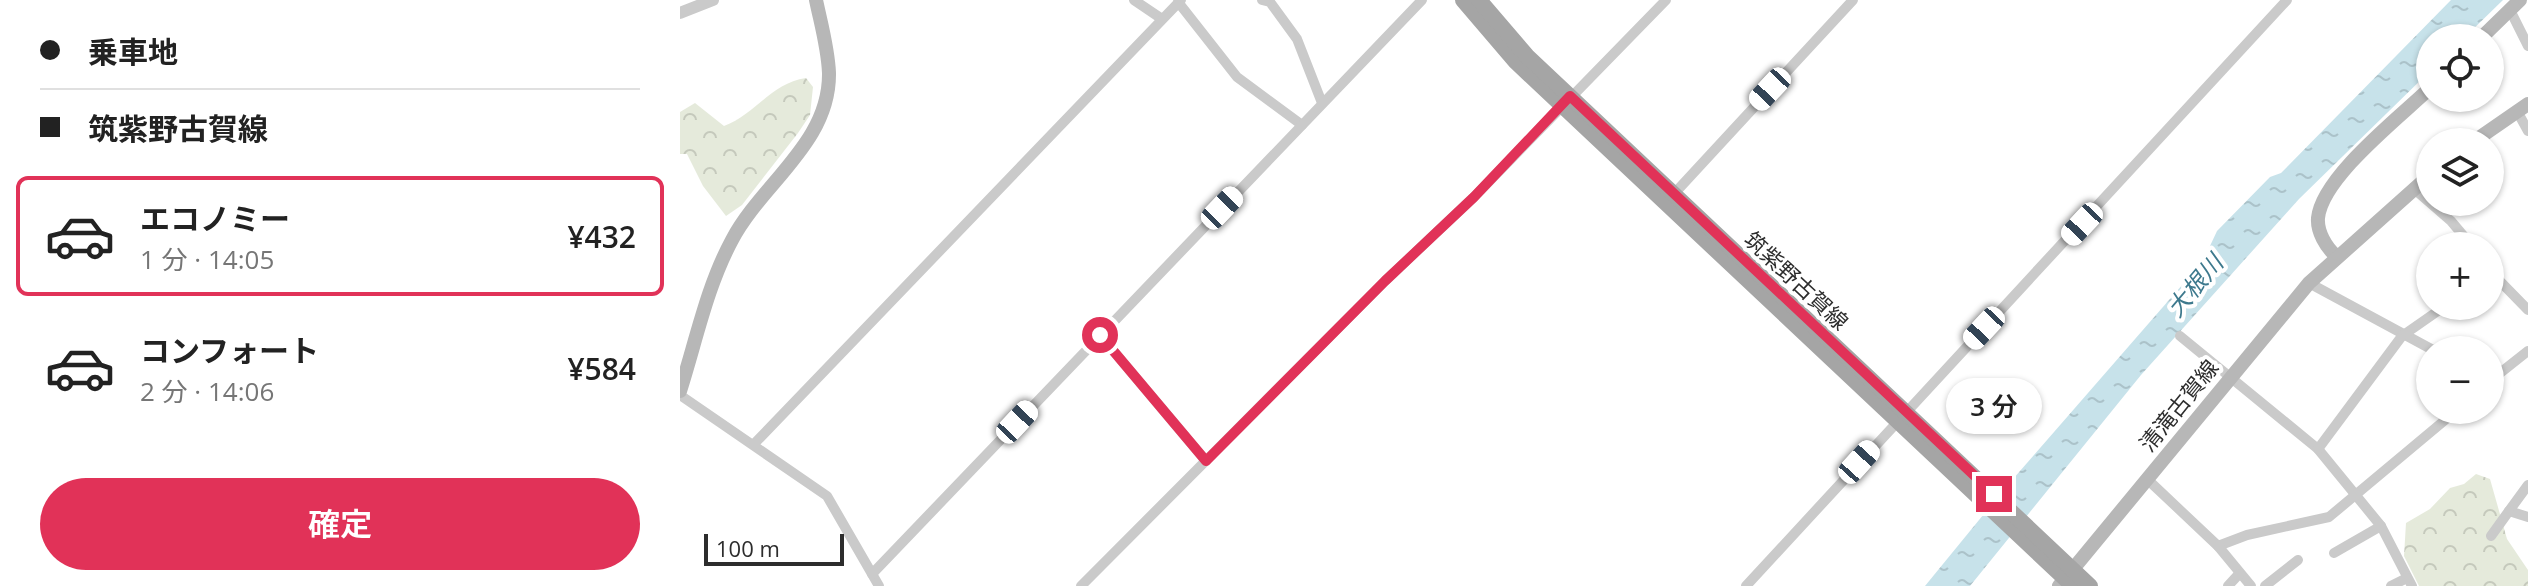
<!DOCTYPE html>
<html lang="ja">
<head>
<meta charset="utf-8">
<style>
  body { margin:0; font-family:"Open Sans","Noto Sans JP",sans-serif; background:#f2f2f2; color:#222; height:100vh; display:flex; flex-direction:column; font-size:30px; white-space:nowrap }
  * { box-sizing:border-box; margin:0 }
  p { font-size:26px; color:#767676 }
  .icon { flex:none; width:44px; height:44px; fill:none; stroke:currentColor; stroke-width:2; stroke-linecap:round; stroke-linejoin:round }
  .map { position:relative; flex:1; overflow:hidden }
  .sheet { display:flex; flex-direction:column; background:#fff; width:680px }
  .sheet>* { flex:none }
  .top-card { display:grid; align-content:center; height:176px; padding:0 40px; background:#fff }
  .fabs { position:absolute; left:1736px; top:24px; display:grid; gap:16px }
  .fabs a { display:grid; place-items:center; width:88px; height:88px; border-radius:50%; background:#fff; box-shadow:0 2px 6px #0004; font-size:40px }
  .scale { position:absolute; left:24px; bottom:20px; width:140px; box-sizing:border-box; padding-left:8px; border:4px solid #2d2d2d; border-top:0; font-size:22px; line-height:28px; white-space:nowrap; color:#2d2d2d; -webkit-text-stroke:6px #fff; paint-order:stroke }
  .end { position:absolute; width:36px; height:36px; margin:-18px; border:10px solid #e13258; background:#fff; box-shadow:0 0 0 4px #fff }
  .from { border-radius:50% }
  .bubble { position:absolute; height:56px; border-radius:28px; background:#fff; box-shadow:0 2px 6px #0004; font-size:26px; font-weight:600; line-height:56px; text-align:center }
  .car { position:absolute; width:24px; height:48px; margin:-24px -12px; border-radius:10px; box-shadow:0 0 6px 2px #0007; background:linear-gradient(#fff 24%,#345 0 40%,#fff 0 76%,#345 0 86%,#fff 0) }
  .top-card b { display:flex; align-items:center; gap:28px; height:76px; font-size:30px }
  .top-card b+b { border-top:2px solid #e0e0e0 }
  .top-card i { width:20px; height:20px; background:#222 }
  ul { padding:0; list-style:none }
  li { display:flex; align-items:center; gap:24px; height:120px; margin:0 16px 12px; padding:0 24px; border:4px solid transparent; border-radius:12px }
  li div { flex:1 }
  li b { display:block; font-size:30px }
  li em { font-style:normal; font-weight:600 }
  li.on { border-color:#e13258 }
  li>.icon { width:72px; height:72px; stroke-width:1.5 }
  .action { display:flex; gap:16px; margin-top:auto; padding:16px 40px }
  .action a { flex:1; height:92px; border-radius:48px; background:#e13258; color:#fff; font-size:32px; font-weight:600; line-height:92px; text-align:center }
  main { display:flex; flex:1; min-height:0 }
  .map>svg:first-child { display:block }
</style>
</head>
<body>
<main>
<section class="sheet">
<div class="top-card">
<b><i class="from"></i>乗車地</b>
<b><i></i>筑紫野古賀線</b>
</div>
<ul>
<li class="on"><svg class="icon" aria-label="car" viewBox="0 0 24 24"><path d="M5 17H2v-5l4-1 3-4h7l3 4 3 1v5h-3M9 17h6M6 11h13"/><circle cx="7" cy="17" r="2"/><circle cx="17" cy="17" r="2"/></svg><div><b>エコノミー</b><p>1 分 · 14:05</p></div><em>¥432</em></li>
<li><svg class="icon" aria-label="car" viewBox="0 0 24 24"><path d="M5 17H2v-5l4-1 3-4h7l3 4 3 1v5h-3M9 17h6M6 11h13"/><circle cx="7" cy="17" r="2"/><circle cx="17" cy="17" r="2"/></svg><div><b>コンフォート</b><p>2 分 · 14:06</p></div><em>¥584</em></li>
</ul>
<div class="action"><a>確定</a></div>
</section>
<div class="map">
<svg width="1848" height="586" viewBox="0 0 1848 586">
  <defs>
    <pattern id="forest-crowns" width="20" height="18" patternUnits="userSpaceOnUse" patternTransform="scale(2)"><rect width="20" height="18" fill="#e5eadb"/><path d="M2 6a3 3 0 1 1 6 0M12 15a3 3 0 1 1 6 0" fill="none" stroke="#c5c9bc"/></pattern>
    <pattern id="water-ripples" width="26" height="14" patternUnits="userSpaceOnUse" patternTransform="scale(2)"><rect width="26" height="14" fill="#c7e2ea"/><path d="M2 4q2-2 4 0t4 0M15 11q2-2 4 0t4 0" fill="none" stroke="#abc2c9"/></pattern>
  </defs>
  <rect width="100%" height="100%" fill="#fff"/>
  <g fill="url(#forest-crowns)">
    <path d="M126 78 133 87 130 115 118 133 62 205 46 216 23 186 7 154H0V112L15 103 44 126C76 114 91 83 126 78Z"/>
    <polygon points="1796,474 1810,479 1827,539 1848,570 1848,586 1739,586 1724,556 1726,523 1750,509 1770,488 1784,484"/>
  </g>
  <polygon fill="url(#water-ripples)" points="1771,0 1823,0 1784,38 1750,38 1750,71 1619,199 1461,375 1290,586 1245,586 1326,487 1523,261 1537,231 1590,177 1601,173"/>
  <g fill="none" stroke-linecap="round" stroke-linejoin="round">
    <g stroke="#cacaca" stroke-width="10">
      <polyline points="454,0 482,19"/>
      <polyline points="582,0 590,2 617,39 642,103"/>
      <polyline points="498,2 557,77 622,125"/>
      <polyline points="1830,10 1848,46"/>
      <polyline points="1837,111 1848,131"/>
      <polyline points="1733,188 1771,221 1792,246"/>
      <polyline points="992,196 1173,0"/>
      <polyline points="1810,271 1848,310"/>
      <polyline points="1629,283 1753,350"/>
      <polyline points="420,335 526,461"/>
      <polyline points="1500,336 1638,449 1701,526 1732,586"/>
      <polyline points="1810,381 1848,351"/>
      <polyline points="0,395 147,496 199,586"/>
      <polyline points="74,444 501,0"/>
      <polyline points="1638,449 1722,336 1765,306"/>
      <polyline points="1467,479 1538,546 1567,535 1649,517 1777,410"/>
      <polyline points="1848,485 1829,511 1848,517"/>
      <polyline points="1811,536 1829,511"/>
      <polyline points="1538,546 1571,586"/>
      <polyline points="1654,553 1701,526"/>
      <polyline points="192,574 742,0"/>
      <polyline points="401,586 705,281 794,197 986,0"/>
      <polyline points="1066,586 1607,0"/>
      <polyline points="1548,586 1559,574"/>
      <polyline points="1585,586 1618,560"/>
      <polyline points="1711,586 1727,578"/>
    </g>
    <polyline stroke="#cacaca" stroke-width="12" points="0,13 33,0"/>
    <g stroke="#b7b7b7" stroke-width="14">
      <polyline points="1801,38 1840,0"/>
      <polyline points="1793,142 1848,104"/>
      <path d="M1656 256C1646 247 1637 232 1638 218 1642 177 1720 117 1750 88"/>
      <path d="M0 391C16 341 27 286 52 240 82 183 150 143 149 73 148 48 141 24 136 0"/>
      <polyline points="1379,586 1629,283 1750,175"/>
    </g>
    <g stroke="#a5a5a5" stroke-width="16">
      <polyline points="783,0 836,62 1393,586"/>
      <polyline points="799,0 847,56 1410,586"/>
    </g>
  </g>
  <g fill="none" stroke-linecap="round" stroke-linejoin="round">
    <polyline stroke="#e13258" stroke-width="10" points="420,335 526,461 705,281 794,197 890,96 1314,494"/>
  </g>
  <g text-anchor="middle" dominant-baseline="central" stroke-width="8" stroke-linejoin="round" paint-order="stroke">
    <g font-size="22" fill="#2d2d2d" stroke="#fff">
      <text transform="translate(1117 280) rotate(43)">筑紫野古賀線</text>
      <text transform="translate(1498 405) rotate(-51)">清滝古賀線</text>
    </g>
    <g font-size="24" font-style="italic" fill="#3d798d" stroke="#fff">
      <text transform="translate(1514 285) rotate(-50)">大根川</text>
    </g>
  </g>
</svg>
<div class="fabs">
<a><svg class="icon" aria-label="locate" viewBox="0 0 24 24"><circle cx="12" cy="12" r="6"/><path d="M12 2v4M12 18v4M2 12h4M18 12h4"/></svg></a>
<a><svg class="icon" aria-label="layers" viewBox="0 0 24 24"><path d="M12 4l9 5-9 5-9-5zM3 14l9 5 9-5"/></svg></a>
<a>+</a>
<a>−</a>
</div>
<div class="scale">100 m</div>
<i class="end from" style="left:420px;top:335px"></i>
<i class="end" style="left:1314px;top:494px"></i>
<div class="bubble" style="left:1266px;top:378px;width:96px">3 分</div>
<i class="car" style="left:1090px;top:89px;rotate:223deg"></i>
<i class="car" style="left:542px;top:208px;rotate:44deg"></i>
<i class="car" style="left:1402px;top:224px;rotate:223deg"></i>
<i class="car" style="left:1304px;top:328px;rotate:223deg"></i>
<i class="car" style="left:337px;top:422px;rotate:43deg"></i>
<i class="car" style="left:1179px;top:462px;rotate:42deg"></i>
</div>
</main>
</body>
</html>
